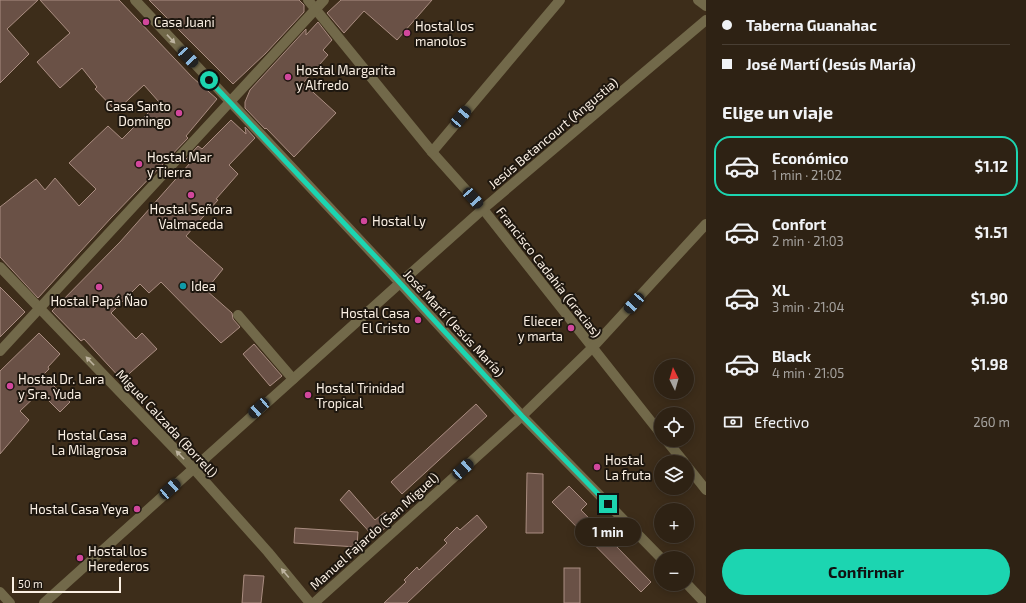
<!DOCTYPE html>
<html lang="es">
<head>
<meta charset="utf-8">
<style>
  body { margin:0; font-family:"Exo 2",sans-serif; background:#362a1d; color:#f1f3f6; height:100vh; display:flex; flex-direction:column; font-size:15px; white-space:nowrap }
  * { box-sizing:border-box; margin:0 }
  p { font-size:13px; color:#a7a4a0 }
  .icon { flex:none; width:22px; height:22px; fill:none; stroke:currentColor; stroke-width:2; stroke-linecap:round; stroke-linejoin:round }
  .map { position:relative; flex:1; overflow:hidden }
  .sheet { display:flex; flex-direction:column; background:#2e2214; width:320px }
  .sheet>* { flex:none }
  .top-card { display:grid; align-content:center; height:88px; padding:0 16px; background:#2e2214 }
  .needle { width:26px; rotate:355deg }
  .tools { position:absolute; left:654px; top:359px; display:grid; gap:8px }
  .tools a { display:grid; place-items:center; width:40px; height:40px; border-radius:50%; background:#2e2214; box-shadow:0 2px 10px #0003,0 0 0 1px #493f34; font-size:20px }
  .scale { position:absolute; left:12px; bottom:10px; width:109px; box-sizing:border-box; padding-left:4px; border:2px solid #fbf0e4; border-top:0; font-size:11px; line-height:14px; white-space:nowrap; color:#fbf0e4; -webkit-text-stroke:3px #1e170f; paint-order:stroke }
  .end { position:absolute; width:18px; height:18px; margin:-9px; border:5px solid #1cd5b1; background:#111; box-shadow:0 0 0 2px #111 }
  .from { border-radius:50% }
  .bubble { position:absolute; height:28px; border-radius:14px; background:#2e2214; box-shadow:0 2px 10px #0003,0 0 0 1px #493f34; font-size:13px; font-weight:700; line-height:28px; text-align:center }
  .car { position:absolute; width:12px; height:24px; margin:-12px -6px; border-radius:5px; box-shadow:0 0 3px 1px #0007; background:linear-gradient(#222 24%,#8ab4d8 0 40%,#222 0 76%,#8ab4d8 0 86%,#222 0) }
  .top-card b { display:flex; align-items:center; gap:14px; height:38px; font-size:15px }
  .top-card b+b { border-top:1px solid #493f34 }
  .top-card i { width:10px; height:10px; background:#f1f3f6 }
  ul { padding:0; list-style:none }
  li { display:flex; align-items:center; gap:12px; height:60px; margin:0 8px 6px; padding:0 8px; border:2px solid transparent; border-radius:16px }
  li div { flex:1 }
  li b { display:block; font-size:15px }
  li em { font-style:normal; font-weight:700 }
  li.current { border-color:#1cd5b1 }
  li>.icon { width:36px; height:36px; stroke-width:1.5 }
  h2 { padding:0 16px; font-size:18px; line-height:48px }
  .pay { display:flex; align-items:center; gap:10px; height:44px; padding:0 16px; font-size:15px }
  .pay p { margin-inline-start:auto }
  .primary-button { display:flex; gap:8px; margin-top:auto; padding:8px 16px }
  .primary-button a { flex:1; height:46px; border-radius:24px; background:#1cd5b1; color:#111; font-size:16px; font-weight:700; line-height:46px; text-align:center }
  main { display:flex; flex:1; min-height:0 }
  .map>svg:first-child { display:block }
</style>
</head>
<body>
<main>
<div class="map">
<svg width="706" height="603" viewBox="0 0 706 603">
  <rect width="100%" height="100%" fill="#3d2d1a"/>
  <g fill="#6a5146" stroke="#aa8d81">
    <polygon points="0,0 38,0 7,29 29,54 0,83"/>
    <polygon points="40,0 119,0 192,77 217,99 186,136 188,138 111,218 38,298 0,257 0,207 36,179 45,190 55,178 79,206 96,189 69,163 108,126 122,139 159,102 144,85 116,111 95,89 97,87 82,68 60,88 37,62 70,33"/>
    <polygon points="149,0 299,0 304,5 304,12 265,54 266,53 233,84"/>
    <polygon points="341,0 432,0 397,40 364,11 344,33 327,13"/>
    <polygon points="318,22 332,40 323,50 328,55 303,83 336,113 294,157 266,128 265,129 245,108 245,102 250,90 306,29 306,35"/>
    <polygon points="231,120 246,134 245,127 255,138 229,165 238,174 216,199 218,200 186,236 223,269 206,290 232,313 233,319 240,327 221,343 161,282 149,293 140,284 111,313 136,339 142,333 157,349 122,380 84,339 81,341 52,311 120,242 190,163 186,159 198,146 202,149"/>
    <polygon points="0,287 25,312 0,337"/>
    <polygon points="39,333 60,354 48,367 49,369 43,375 70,402 60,412 40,392 20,411 29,420 0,454 0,371"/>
    <polygon points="254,344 282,376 270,386 243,354"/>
    <polygon points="476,404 487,416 402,494 391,482"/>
    <polygon points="527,473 543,474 543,533 526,533"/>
    <polygon points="569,486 587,504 581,510 651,582 641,592 552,502"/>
    <polygon points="349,490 375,520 385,512 394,521 374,537 340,500"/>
    <polygon points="477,515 487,527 407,603 384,603 406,582 404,580 417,567 419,570 447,543 444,540 457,527 460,530"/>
    <polygon points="295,528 358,532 357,547 294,543"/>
    <rect x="564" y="568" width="16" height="35"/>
    <polygon points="244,575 264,576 261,603 242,603"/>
  </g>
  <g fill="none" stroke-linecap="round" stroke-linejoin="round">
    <g stroke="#72694a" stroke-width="10">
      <polyline points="135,0 400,283 522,416 661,558"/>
      <polyline points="308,0 432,152 483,209 661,434"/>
      <polyline points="698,0 706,6"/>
      <polyline points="432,152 560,0"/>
      <polyline points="0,267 193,468 268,552 310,603"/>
      <polyline points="238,315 293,379"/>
      <polyline points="0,351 324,0"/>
      <polyline points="666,440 684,462"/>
      <polyline points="687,466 706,490"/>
      <polyline points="687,584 705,603"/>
      <polyline points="0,592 10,603"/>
      <polyline points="44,603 400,283 483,209 706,20"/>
      <polyline points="314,603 522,416 592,348 706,224"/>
    </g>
  </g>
  <defs><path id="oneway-solid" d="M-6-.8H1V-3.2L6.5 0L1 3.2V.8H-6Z"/></defs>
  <g fill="#bdb39f">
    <use href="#oneway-solid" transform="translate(171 39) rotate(47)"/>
    <use href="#oneway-solid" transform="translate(90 361) rotate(-134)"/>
    <use href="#oneway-solid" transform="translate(180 455) rotate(-134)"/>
    <use href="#oneway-solid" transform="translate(285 573) rotate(-130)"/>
  </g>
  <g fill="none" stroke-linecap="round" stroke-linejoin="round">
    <polyline stroke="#1cd5b1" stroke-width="5" points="209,80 389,271 522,416 608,504"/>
  </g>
  <g fill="#d1479c" stroke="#1e170f" stroke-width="1.5">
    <circle cx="146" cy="22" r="4"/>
    <circle cx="407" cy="33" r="4"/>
    <circle cx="288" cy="77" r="4"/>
    <circle cx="179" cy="113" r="4"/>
    <circle cx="139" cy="164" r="4"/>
    <circle cx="191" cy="195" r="4"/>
    <circle cx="364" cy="221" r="4"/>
    <circle cx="99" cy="287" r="4"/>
    <circle cx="418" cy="320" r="4"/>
    <circle cx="571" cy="328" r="4"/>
    <circle cx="10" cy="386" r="4"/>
    <circle cx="308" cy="395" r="4"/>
    <circle cx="135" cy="442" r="4"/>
    <circle cx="597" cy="467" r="4"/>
    <circle cx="137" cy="509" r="4"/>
    <circle cx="80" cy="558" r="4"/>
  </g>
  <circle fill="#0f9aa8" stroke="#1e170f" stroke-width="1.5" cx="183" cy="286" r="4"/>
  <g text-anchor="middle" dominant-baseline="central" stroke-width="4" stroke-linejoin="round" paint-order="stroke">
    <g font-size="13" fill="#fbf0e4" stroke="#1e170f" text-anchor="start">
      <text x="154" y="22">Casa Juani</text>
      <text x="415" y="26">Hostal los<tspan x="415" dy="15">manolos</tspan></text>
      <text x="296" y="70">Hostal Margarita<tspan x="296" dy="15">y Alfredo</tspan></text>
      <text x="171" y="106" text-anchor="end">Casa Santo<tspan x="171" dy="15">Domingo</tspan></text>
      <text x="147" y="157">Hostal Mar<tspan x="147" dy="15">y Tierra</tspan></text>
      <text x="191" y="209" text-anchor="middle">Hostal Señora<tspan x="191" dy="15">Valmaceda</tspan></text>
      <text x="372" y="221">Hostal Ly</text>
      <text x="191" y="286">Idea</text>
      <text x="99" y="301" text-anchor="middle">Hostal Papá Ñao</text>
      <text x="410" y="313" text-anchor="end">Hostal Casa<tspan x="410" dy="15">El Cristo</tspan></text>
      <text x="563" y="321" text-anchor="end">Eliecer<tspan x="563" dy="15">y marta</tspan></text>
      <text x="18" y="379">Hostal Dr. Lara<tspan x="18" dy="15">y Sra. Yuda</tspan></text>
      <text x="316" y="388">Hostal Trinidad<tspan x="316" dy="15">Tropical</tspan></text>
      <text x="127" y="435" text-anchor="end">Hostal Casa<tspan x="127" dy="15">La Milagrosa</tspan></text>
      <text x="605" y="460">Hostal<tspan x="605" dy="15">La fruta</tspan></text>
      <text x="129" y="509" text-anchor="end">Hostal Casa Yeya</text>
      <text x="88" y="551">Hostal los<tspan x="88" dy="15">Herederos</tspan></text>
    </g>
    <g font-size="13" fill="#fbf0e4" stroke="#1e170f">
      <text transform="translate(553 133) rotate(-40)">Jesús Betancourt (Angustia)</text>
      <text transform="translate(549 272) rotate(52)">Francisco Cadahía (Gracias)</text>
      <text transform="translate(454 323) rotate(47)">José Martí (Jesús María)</text>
      <text transform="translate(167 423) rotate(47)">Miguel Calzada (Borrell)</text>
      <text transform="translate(374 531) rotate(-42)">Manuel Fajardo (San Miguel)</text>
    </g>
  </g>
</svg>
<div class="tools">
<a><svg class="needle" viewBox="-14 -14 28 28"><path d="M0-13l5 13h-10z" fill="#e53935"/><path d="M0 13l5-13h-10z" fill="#a7a4a0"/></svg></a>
<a><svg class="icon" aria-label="locate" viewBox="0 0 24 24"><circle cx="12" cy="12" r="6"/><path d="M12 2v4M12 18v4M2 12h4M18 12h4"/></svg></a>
<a><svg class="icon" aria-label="layers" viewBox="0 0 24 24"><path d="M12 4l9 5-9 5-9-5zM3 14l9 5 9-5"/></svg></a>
<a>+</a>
<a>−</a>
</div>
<div class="scale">50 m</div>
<i class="end from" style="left:209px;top:80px"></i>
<i class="end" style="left:608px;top:504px"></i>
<div class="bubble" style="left:575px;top:518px;width:66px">1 min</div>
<i class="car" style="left:188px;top:57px;rotate:137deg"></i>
<i class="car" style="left:461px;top:117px;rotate:40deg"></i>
<i class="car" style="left:473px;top:198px;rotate:138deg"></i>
<i class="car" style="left:634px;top:303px;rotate:222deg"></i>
<i class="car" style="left:259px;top:408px;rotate:228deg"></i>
<i class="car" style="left:463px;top:469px;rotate:48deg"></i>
<i class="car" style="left:170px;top:489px;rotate:48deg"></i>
</div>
<section class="sheet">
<div class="top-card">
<b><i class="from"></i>Taberna Guanahac</b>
<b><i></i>José Martí (Jesús María)</b>
</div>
<h2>Elige un viaje</h2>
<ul>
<li class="current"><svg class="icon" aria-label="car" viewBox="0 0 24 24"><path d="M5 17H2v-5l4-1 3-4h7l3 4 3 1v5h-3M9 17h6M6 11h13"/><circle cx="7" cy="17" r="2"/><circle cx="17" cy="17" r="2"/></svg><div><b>Económico</b><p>1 min · 21:02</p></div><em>$1.12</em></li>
<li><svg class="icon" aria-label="car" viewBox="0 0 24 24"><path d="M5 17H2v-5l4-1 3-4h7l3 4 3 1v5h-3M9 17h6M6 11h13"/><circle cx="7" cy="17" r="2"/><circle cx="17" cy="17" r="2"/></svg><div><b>Confort</b><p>2 min · 21:03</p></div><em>$1.51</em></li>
<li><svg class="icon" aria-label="car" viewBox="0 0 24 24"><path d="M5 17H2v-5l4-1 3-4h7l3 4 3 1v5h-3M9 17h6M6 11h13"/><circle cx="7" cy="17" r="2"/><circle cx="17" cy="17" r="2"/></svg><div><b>XL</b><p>3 min · 21:04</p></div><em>$1.90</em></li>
<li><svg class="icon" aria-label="car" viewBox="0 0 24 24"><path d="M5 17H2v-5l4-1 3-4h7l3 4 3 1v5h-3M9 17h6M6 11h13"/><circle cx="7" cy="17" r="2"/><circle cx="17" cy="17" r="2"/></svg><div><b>Black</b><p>4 min · 21:05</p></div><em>$1.98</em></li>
</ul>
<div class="pay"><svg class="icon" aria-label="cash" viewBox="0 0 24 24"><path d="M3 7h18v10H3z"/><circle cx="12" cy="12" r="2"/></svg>Efectivo<p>260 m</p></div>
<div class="primary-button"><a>Confirmar</a></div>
</section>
</main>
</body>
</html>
